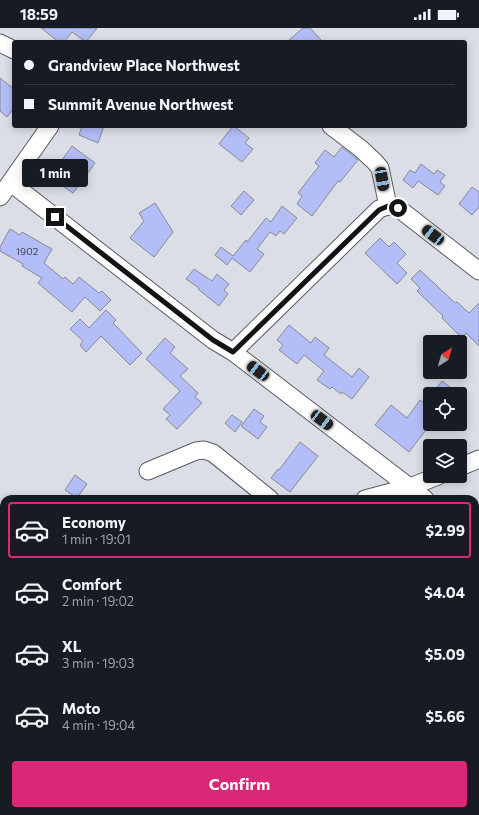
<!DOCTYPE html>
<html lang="en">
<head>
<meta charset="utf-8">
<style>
  body { margin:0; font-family:Commissioner,sans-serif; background:#242831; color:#f1f3f6; height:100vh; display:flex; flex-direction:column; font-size:15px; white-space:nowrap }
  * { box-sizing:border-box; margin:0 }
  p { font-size:13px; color:#9ea1a6 }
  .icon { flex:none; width:22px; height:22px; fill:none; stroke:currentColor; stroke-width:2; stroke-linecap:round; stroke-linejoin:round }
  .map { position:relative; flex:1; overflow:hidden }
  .panel { position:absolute; left:0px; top:467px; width:479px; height:320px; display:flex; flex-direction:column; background:#171b24; border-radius:12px 12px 0 0; box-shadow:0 2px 10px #0003 }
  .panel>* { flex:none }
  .guide { position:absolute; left:12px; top:12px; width:455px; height:88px; border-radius:4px; box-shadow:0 2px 10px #0003; display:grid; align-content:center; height:88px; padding:0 12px; background:#171b24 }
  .needle { width:26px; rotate:37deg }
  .buttons { position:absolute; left:423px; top:307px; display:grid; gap:8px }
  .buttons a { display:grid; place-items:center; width:44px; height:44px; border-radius:4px; background:#171b24; box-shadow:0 2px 10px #0003; font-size:20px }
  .end { position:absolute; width:18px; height:18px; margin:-9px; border:5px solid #131417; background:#fff; box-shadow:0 0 0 2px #fff }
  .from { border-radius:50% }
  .bubble { position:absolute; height:28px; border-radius:4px; background:#171b24; box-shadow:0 2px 10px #0003; font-size:13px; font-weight:700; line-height:28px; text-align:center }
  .car { position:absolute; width:12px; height:24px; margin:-12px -6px; border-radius:5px; box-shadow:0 0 3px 1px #0007; background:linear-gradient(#222 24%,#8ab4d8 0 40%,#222 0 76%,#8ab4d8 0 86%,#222 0) }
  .guide b { display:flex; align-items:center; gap:14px; height:38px; font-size:15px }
  .guide b+b { border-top:1px solid #363941 }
  .guide i { width:10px; height:10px; background:#f1f3f6 }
  ul { padding:7px 0 0; list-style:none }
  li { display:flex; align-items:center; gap:12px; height:56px; margin:0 8px 6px; padding:0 4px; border:2px solid transparent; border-radius:4px }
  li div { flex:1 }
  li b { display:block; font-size:15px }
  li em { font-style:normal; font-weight:700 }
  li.selected { border-color:#db2777 }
  li>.icon { width:36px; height:36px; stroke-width:1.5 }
  .cta { display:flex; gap:8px; margin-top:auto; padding:8px 12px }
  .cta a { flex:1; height:46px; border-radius:4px; background:#db2777; color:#fff; font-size:16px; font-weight:700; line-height:46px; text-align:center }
  .status { display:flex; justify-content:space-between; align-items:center; height:28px; padding:0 20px; background:#171b24; direction:ltr }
  .status svg { height:11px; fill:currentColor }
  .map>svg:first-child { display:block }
</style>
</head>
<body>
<div class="status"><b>18:59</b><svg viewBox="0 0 49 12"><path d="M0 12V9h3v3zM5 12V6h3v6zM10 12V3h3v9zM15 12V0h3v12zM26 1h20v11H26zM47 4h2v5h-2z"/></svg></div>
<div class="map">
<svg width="479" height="787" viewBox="0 0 479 787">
  <rect width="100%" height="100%" fill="#dcdee7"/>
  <g fill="#b3bdf7" stroke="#888a92">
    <polygon points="41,0 97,0 86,14 72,4 64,14 59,14"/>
    <polygon points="303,0 310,0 323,14 287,14"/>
    <polygon points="0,50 14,61 14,80 7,89 0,83"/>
    <polygon points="82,98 104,98 98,115 79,107"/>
    <polygon points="233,98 234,98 249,110 245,115 253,121 242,134 219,116"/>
    <polygon points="72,118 95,135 73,165 60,156 72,139 62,132"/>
    <polygon points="342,119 358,132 340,154 338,153 312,188 297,176 302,168 298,165 319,138 315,135 325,122 334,129"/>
    <polygon points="421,136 434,146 437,142 445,147 440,154 445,158 438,167 418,153 413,160 403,152 410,142 415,145"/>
    <polygon points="472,159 479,164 479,179 472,187 459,176"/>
    <polygon points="244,163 254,172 241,187 231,178"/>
    <polygon points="155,175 173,204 154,229 130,210 144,193 139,185"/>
    <polygon points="282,178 297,190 284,206 280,203 276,208 270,204 257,221 264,226 250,244 232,230 227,237 215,227 221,219 233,228 246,212 247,214 266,190 271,194"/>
    <polygon points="10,201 20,207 22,204 52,221 44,235 63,251 65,249 73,256 79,249 99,265 102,263 111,272 100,283 85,269 72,284 38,255 42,250 22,238 23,236 0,223 0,219"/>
    <polygon points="380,210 389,219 394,214 406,226 397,235 407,245 397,256 365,225"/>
    <polygon points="194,241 212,253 217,246 229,256 224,262 228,266 219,278 198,261 199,260 186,251"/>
    <polygon points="420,242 455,275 457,274 469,285 479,275 479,318 466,305 462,310 442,290 443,288 417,263 420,260 411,251"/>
    <polygon points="106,282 116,292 113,295 142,325 130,337 101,308 86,324 80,317 83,313 70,301 80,291 89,300"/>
    <polygon points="289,297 311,315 315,309 329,320 324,327 352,349 359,340 369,349 352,371 342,364 341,366 332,359 330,361 317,352 324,343 304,327 297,336 279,322 283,317 277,312"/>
    <polygon points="165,310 175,319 170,325 188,341 180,348 198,365 195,369 202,375 177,401 166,391 170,387 163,381 180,363 146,331"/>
    <polygon points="442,353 459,366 432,366"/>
    <polygon points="420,372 430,379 430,397 409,424 375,397 391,377 407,390"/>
    <polygon points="254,381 264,388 260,394 267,399 258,411 241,398"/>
    <polygon points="232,387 242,394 235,404 225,395"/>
    <polygon points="300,414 318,428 290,464 271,450 278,441 279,442"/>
    <polygon points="75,447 87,456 77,470 65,462"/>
  </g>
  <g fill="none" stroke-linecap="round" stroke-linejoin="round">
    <g stroke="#5a5b63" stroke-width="19">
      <g id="minor">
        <polyline points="0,15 14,22"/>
        <polyline points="331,98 360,120 374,133 380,140 388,178"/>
        <polyline points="11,155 213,312 233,324 425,471"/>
        <polyline points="0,169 50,98"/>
        <polyline points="388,178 398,180 479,243"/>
        <polyline points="233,324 379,181 388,178"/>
        <polyline points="460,439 479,431"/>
        <polyline points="148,443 196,423 204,422 213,425 270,471"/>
        <polyline points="365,471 410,459 438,448"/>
        <polyline points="475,511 479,514"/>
        <polyline points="0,572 4,576"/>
        <polyline points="0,608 4,607"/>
        <polyline points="0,675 4,680"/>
        <polyline points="475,780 479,783"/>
        <polyline points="153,783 160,787"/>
        <polyline points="60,787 67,783"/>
      </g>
    </g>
    <use href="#minor" stroke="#fff" stroke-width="17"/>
  </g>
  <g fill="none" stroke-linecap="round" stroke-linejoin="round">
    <polyline stroke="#131417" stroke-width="5" points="55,189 213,312 233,324 379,182 388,178 398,180"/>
  </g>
  <g text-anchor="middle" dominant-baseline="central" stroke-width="3" stroke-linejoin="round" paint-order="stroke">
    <g font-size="10" fill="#3b3e4f">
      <text x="27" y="223">1902</text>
    </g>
  </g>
</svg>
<div class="buttons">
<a><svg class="needle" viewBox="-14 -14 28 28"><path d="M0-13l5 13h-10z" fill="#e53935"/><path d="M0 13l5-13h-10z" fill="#9ea1a6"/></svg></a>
<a><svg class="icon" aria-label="locate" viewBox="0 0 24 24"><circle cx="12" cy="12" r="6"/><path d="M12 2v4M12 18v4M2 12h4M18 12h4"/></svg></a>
<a><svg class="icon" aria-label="layers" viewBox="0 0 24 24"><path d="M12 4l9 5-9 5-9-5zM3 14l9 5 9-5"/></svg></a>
</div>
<i class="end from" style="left:398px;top:180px"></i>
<i class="end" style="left:55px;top:189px"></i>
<div class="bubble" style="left:22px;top:131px;width:66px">1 min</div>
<i class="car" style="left:382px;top:151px;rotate:170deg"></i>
<i class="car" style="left:433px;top:207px;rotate:308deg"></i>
<i class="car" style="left:258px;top:343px;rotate:307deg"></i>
<i class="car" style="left:322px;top:392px;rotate:127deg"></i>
<div class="guide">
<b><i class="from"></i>Grandview Place Northwest</b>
<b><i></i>Summit Avenue Northwest</b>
</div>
<section class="panel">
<ul>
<li class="selected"><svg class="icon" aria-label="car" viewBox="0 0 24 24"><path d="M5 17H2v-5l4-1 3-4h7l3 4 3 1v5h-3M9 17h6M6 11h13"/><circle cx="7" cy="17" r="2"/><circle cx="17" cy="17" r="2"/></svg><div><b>Economy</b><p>1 min · 19:01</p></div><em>$2.99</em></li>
<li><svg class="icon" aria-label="car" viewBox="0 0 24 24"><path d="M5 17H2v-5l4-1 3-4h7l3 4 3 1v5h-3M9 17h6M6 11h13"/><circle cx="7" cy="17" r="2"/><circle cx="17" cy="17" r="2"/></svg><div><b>Comfort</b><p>2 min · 19:02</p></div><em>$4.04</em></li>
<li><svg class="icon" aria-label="car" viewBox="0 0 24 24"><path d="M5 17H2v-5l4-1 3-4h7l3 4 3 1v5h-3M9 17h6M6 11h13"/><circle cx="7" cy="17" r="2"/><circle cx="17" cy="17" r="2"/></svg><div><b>XL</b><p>3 min · 19:03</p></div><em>$5.09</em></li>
<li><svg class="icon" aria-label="car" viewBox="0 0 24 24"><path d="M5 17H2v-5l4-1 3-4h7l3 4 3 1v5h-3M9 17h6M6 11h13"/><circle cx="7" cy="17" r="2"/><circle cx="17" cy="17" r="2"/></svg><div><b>Moto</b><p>4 min · 19:04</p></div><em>$5.66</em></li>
</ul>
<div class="cta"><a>Confirm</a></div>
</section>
</div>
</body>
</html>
